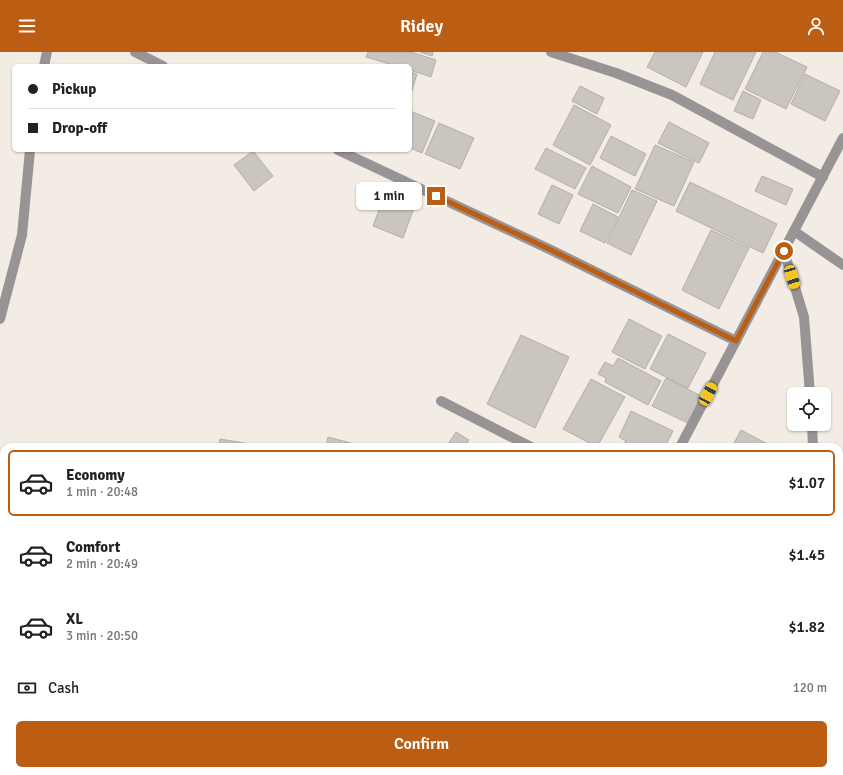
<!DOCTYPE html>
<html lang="en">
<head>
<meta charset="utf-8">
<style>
  body { margin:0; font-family:Signika,sans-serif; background:#f2f2f2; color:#222; height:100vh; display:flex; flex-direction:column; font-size:15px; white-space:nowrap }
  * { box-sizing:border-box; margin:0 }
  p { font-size:13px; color:#767676 }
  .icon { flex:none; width:22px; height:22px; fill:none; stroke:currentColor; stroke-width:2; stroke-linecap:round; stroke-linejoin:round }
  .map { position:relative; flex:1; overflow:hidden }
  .panel { position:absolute; left:0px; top:391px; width:843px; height:332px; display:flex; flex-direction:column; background:#fff; border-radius:12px 12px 0 0; box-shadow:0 1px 3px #0004 }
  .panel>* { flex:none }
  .guide { position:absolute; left:12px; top:12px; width:400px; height:88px; border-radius:6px; box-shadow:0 1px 3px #0004; display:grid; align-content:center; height:88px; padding:0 16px; background:#fff }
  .controls { position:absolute; left:787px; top:335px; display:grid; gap:8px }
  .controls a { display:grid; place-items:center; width:44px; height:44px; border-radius:6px; background:#fff; box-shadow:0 1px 3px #0004; font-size:20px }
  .end { position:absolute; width:18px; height:18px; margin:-9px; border:5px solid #bb5d12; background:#fff; box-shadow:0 0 0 2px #fff }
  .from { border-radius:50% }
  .bubble { position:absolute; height:28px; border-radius:6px; background:#fff; box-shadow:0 1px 3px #0004; font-size:13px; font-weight:600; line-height:28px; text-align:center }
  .car { position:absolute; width:12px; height:24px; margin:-12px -6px; border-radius:5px; box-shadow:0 0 3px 1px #0007; background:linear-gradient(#f5c518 24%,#345 0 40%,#f5c518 0 76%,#345 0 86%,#f5c518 0) }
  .guide b { display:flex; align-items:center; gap:14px; height:38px; font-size:15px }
  .guide b+b { border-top:1px solid #e0e0e0 }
  .guide i { width:10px; height:10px; background:#222 }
  ul { padding:7px 0 0; list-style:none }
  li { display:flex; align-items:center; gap:12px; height:66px; margin:0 8px 6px; padding:0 8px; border:2px solid transparent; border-radius:6px }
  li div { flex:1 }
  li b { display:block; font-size:15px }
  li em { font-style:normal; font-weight:600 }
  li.selected { border-color:#bb5d12 }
  li>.icon { width:36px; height:36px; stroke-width:1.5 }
  .pay { display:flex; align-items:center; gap:10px; height:44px; padding:0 16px; font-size:15px }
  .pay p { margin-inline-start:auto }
  .primary-button { display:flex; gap:8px; margin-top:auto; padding:8px 16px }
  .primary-button a { flex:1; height:46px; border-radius:6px; background:#bb5d12; color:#fff; font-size:16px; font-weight:600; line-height:46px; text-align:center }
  header { display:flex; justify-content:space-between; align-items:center; height:52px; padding:0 16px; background:#bb5d12; color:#fff; font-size:18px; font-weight:600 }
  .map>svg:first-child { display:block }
</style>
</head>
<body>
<header><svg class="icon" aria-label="menu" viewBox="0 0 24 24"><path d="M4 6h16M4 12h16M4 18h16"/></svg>Ridey<svg class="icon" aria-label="person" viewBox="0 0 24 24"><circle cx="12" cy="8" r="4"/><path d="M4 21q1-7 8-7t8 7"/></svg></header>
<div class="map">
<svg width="843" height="723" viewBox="0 0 843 723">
  <rect width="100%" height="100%" fill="#f2ece5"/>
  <g fill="#cbc5bf" stroke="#b4aea7">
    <polygon points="368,0 411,0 436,8 431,25 410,18 410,14 396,14 366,5"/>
    <polygon points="420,0 433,0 432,4"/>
    <polygon points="655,0 703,0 686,35 647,15"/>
    <polygon points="715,0 756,0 733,48 700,32"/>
    <polygon points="763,0 775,0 807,15 786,57 745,37"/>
    <polygon points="410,20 417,22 410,45"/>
    <polygon points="805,22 840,39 825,69 791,52"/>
    <polygon points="580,34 604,46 597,62 572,49"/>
    <polygon points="743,39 761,48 753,67 734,59"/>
    <polygon points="574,53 611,73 590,113 553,93"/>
    <polygon points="410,59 435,69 422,101 410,96"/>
    <polygon points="669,70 709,91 699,111 658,91"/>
    <polygon points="439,71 474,86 460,117 425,102"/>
    <polygon points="611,84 646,102 635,124 600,106"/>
    <polygon points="655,93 694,110 674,154 635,137"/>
    <polygon points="546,96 586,116 575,137 535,117"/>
    <polygon points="253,99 273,124 254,139 234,113"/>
    <polygon points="592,114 631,135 618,161 578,142"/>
    <polygon points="762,124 793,137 786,153 755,139"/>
    <polygon points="690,130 777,172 763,201 676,159"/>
    <polygon points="552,133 573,143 559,172 538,162"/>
    <polygon points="632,138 657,149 631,203 607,191"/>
    <polygon points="385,142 415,153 403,186 373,174"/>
    <polygon points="593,152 618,165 605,191 580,179"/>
    <polygon points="711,178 749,196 719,257 682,238"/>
    <polygon points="629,267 662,284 645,317 612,300"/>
    <polygon points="668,282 706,301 688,336 650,317"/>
    <polygon points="521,283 569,305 535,376 487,352"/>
    <polygon points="618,306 661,329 648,353 605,330 606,326 598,322 605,310 613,314"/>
    <polygon points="666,326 701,344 688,371 652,354"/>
    <polygon points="591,327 625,345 597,395 563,377"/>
    <polygon points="631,359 673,379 665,395 623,395 626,389 619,385"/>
    <polygon points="741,378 773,395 732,395"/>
    <polygon points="456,380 469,388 464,395 446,395"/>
    <polygon points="328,385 362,394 361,395 326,395"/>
    <polygon points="220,387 250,392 249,395 218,395"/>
    <rect x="0" y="565" width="4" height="41"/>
    <rect x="5" y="719" width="48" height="4"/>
    <polygon points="58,719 77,719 58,722"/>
    <polygon points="179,719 202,719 202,723 180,723"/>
    <polygon points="529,719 572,719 570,723 528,723"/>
    <polygon points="593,719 655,719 593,723"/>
    <polygon points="713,719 756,719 753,723 716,723"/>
  </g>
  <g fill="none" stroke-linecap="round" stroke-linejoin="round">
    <polyline stroke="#989394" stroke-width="10" points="794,179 843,213"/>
    <g stroke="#989394" stroke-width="10">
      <polyline points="135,0 163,14"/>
      <polyline points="551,0 616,21 672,43 823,125"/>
      <polyline points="44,14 47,0"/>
      <polyline points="338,98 549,197 736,289"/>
      <polyline points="784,199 804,265 810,342"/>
      <polyline points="0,267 22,183 30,98"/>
      <polyline points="441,349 531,395"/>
      <polyline points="812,372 813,395"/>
      <polyline points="680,395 843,86"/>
      <polyline points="0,614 4,616"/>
      <polyline points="0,717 4,700"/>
      <polyline points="836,719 836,723"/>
      <polyline points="511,723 513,719"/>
    </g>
  </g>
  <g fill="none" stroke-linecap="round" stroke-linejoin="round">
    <polyline stroke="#bb5d12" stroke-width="5" points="436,144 549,197 736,289 784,199"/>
  </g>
</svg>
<div class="controls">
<a><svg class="icon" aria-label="locate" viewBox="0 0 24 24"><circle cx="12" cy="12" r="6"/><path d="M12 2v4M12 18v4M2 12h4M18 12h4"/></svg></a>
</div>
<i class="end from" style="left:784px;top:199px"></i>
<i class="end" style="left:436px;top:144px"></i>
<div class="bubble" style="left:356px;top:130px;width:66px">1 min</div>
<i class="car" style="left:792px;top:225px;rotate:163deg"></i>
<i class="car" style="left:708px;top:342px;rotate:28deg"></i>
<div class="guide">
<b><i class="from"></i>Pickup</b>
<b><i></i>Drop-off</b>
</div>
<section class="panel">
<ul>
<li class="selected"><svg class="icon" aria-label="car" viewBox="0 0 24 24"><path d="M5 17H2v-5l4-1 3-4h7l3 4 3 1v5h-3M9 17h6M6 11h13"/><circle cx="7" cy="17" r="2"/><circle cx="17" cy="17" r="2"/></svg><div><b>Economy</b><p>1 min · 20:48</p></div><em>$1.07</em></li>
<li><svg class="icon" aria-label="car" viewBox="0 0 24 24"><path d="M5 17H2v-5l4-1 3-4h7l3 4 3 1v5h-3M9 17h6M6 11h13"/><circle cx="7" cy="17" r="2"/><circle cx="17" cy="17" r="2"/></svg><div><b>Comfort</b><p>2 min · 20:49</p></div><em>$1.45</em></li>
<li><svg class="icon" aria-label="car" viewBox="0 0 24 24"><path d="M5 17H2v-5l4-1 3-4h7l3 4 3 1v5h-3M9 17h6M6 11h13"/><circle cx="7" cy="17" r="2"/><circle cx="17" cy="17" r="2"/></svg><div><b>XL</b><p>3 min · 20:50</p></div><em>$1.82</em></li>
</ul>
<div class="pay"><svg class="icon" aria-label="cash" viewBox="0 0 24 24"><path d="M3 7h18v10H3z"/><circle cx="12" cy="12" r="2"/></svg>Cash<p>120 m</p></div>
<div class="primary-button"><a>Confirm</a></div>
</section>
</div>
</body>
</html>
